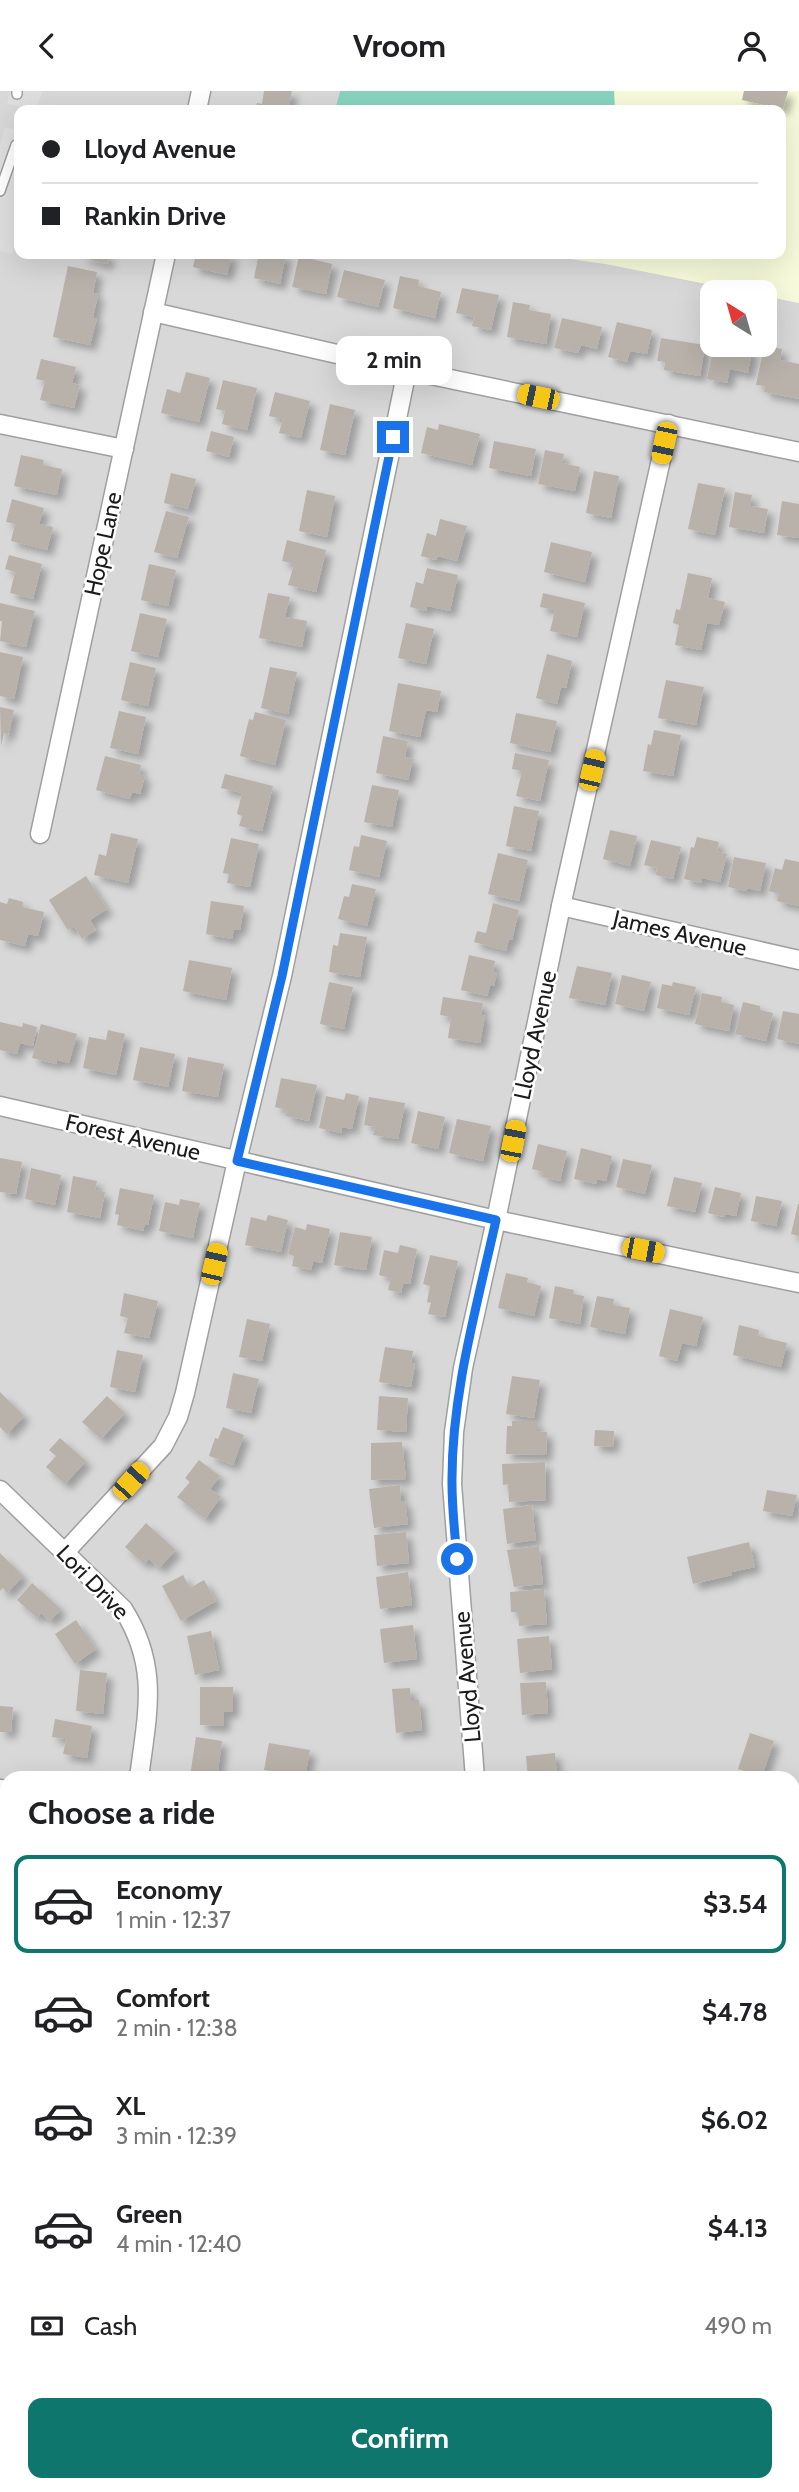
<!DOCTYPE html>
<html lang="en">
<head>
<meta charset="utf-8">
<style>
  body { margin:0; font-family:Cabin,sans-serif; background:#f6f6f6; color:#202124; height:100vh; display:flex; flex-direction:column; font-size:26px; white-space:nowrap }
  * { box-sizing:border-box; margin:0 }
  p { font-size:23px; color:#757577 }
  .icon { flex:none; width:38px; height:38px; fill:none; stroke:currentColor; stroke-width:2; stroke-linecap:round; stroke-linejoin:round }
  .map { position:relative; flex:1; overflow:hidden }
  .details { position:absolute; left:0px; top:1680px; width:800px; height:721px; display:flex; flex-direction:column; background:#fff; border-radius:21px 21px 0 0; box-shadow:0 7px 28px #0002 }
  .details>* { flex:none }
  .guide { position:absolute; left:14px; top:14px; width:772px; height:154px; border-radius:14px; box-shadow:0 7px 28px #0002; display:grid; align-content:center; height:154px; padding:0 28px; background:#fff }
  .needle { width:46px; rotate:323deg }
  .tools { position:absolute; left:700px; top:189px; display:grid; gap:14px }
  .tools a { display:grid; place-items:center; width:77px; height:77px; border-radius:14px; background:#fff; box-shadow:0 7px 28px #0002; font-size:35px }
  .end { position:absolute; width:32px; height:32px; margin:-16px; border:9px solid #1a73e8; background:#fff; box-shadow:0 0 0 4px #fff }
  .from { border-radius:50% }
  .bubble { position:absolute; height:49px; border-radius:14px; background:#fff; box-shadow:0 7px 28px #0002; font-size:23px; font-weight:800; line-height:49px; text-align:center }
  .car { position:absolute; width:21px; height:42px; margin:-21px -10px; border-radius:9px; box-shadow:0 0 5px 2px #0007; background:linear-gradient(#f5c518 24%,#345 0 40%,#f5c518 0 76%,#345 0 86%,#f5c518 0) }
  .guide b { display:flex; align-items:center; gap:24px; height:66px; font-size:26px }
  .guide b+b { border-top:2px solid #e0e0e0 }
  .guide i { width:18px; height:18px; background:#202124 }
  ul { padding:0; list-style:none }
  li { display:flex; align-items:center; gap:21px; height:98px; margin:0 14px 10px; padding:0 14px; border:4px solid transparent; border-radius:14px }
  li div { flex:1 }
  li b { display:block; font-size:26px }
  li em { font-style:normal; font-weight:800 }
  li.on { border-color:#0f766e }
  li>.icon { width:63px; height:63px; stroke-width:1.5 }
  h2 { padding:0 28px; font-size:32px; line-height:84px }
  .pay { display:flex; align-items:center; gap:18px; height:77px; padding:0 28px; font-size:26px }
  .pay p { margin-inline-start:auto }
  .cta { display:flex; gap:14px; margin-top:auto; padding:14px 28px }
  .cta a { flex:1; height:80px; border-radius:14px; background:#0f766e; color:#fff; font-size:28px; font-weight:800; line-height:80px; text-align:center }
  header { display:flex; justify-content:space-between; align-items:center; height:91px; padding:0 28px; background:#fff; font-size:32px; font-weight:800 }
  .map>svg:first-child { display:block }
</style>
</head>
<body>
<header><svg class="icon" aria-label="back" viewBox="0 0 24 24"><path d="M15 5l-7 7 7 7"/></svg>Vroom<svg class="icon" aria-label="person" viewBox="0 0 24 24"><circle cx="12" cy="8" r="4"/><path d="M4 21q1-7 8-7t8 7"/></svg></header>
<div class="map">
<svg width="799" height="2401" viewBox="0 0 799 2401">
  <defs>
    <filter id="shadow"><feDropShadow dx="6" dy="6" stdDeviation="3.5" flood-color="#0004"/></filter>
  </defs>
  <rect width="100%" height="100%" fill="#ece9e2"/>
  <path fill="#d9d8d8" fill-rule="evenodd" d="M0 0H340L335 19H19V163H536L606 173 747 201H712V254H765V205L799 212V2401H0ZM7 1687H793V2394H7Z"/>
  <polygon fill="#f7fbdb" points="340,0 799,0 799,212 765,205 765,201 747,201 606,173 536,163 780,163 780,19 336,19"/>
  <polygon fill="#a2c79a" points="0,1857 7,1859 7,1919 0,1908"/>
  <polygon fill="#87d4bf" points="340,0 614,0 615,19 335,19"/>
  <g fill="#dfdfdf">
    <polygon points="10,0 42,0 37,19 7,13"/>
    <polygon points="5,36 19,40 19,133 12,163 0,160 0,55"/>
  </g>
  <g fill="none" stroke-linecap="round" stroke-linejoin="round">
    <g stroke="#a6c5d5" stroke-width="5">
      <polyline points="0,1861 7,1867"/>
      <polyline points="453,2394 464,2401"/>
    </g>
  </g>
  <g fill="#b8b2ab" filter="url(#shadow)">
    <polygon points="264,0 292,0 288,19 255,19 257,12 262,13"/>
    <polygon points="744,0 788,0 783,18 742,9"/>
    <polygon points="82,163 109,163 107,173 81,166"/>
    <polygon points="196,163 232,163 227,184 193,176"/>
    <polygon points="244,163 286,163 280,193 254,187 258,167"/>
    <polygon points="299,165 332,173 326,203 292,196"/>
    <polygon points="68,175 97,181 93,202 98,203 93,227 97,227 90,254 53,246"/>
    <polygon points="344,179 385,189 378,216 337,206"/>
    <polygon points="400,185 419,189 418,195 441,201 435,227 393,217"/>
    <polygon points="462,197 499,204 491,239 472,235 474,226 456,222"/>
    <polygon points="513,211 530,214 529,219 551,223 546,253 507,246"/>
    <polygon points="562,227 602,236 597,258 581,254 578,262 554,257"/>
    <polygon points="617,231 652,239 647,263 630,260 627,271 608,266"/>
    <polygon points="661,247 705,254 700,285 664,279 665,271 657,270"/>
    <polygon points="714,254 728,254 752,259 748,282 730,278 727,292 707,288"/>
    <polygon points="764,255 782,258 780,269 799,273 799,308 764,301 765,295 756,294"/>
    <polygon points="41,268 76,276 72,292 80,294 74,317 40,309 45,290 36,288"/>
    <polygon points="186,281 210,287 199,331 161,322 167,298 180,302"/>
    <polygon points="223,289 257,297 247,339 222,333 225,320 216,318"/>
    <polygon points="275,301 310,310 301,347 279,342 283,328 269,325"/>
    <polygon points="330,313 355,319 345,364 320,359"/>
    <polygon points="439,333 480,343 472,374 421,362 427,336 438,339"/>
    <polygon points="211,340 234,346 229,366 206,360"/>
    <polygon points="494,350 536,358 531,385 489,377"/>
    <polygon points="545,359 564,363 562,372 580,376 575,400 538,393"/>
    <polygon points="21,364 44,369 43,374 62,378 57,404 14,395"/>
    <polygon points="594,380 619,385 611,427 586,422"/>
    <polygon points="171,382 196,388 188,418 164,412"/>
    <polygon points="698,392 725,397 715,444 688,438"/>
    <polygon points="307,399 335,405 327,446 299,440"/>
    <polygon points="735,401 752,404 750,415 768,418 764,442 729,436"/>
    <polygon points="12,408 44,417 39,433 53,436 47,459 11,450 15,433 6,431"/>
    <polygon points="782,410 799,413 799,447 777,444"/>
    <polygon points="166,420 189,426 177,467 154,461"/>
    <polygon points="440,428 467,435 457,470 438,465 436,469 421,465 427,442 436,445"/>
    <polygon points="287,449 326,459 316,501 288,494 294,473 282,470"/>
    <polygon points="551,451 592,461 585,491 544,481"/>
    <polygon points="9,464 42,473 33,508 10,502 15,481 5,478"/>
    <polygon points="149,473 176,479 168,515 141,509"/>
    <polygon points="427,477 458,484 450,520 427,515 426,520 410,516 416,491 423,493"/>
    <polygon points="688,482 712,487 708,507 725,511 719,534 707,532 701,559 675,554 679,534 673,532 676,518 680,519"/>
    <polygon points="268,502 290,506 285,526 307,530 302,556 259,547"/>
    <polygon points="543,502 585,512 577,546 550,540 555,519 540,516"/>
    <polygon points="0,512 35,520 26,556 0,550 2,530 0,530"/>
    <polygon points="140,522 167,528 158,566 131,560"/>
    <polygon points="406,532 434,538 426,573 398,567"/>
    <polygon points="0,561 23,566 14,608 0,605"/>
    <polygon points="547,563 572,570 566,597 561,596 557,613 536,607"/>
    <polygon points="130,571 156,577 148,615 121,609"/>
    <polygon points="270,576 297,581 288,623 261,617"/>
    <polygon points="666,589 704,596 696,634 658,627"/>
    <polygon points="398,592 441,600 437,621 426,619 420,646 389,640"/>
    <polygon points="0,616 14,619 8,644 4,642 1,655"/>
    <polygon points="119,620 146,626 138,663 110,657"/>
    <polygon points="255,621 286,629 275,674 240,665 249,628 253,629"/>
    <polygon points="516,622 557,630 550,661 510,652"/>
    <polygon points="654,639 681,644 673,685 643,680 648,653 651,654"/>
    <polygon points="383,645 408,650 405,666 413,668 408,689 376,682"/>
    <polygon points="515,662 549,669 540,710 516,705 522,680 512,678"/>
    <polygon points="105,665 141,674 139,683 145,685 140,703 132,701 130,708 96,699"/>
    <polygon points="225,683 273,695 262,740 239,735 242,725 237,723 242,702 221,697"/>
    <polygon points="372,694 399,699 392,736 364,731"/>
    <polygon points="514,715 539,720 531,760 506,755"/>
    <polygon points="610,739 637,745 630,775 603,768"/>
    <polygon points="111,742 138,748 128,792 94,784 99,763 106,765"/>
    <polygon points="361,744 387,750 379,786 349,779 354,755 359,756"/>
    <polygon points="697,746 719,751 717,760 727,763 720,791 702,787 701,792 684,788 691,756 694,757"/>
    <polygon points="231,747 259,753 250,796 227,792 229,783 223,782"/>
    <polygon points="651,749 681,756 673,788 656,784 657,777 644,774"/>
    <polygon points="498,762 528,769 519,810 488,803"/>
    <polygon points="734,766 766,772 760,800 747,797 746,800 728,796"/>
    <polygon points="785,768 799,771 799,815 777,810 779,803 769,800 775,777 782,779"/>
    <polygon points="86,785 107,818 90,829 96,839 82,848 74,835 68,839 49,809"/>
    <polygon points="352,793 376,798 367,835 338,828 344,805 349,806"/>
    <polygon points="9,807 23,811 22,816 44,821 38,845 28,843 25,855 0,849 0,811 7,813"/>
    <polygon points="211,810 244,815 240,839 234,838 232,848 206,843"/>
    <polygon points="493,812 519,819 512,849 509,848 506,860 474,851 477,840 486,842"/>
    <polygon points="340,842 367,846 360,886 329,881 333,854 338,855"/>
    <polygon points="469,864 495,870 493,881 497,882 494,895 490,895 487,905 461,899"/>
    <polygon points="189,869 232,877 226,909 183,900"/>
    <polygon points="577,875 612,882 605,914 569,907"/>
    <polygon points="622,884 651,891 644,920 615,913"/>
    <polygon points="329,891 353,896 344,938 320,933"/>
    <polygon points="673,891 696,896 689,924 657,917 662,893 672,895"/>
    <polygon points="702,902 722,906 721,911 734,914 729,940 695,933"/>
    <polygon points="443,906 483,912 481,924 485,925 480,952 448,947 451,926 440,924"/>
    <polygon points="743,911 760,915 760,919 773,922 766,950 735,943"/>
    <polygon points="783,920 799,923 799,953 777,948"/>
    <polygon points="0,931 22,936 23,932 37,936 33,955 20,952 17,963 0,959"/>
    <polygon points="41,933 77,943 69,972 57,969 56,973 32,967"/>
    <polygon points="108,939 125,943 116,984 83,977 89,946 106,949"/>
    <polygon points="140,956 175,963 168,996 133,989"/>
    <polygon points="188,966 224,973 218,1006 182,1000"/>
    <polygon points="281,987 317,994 309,1030 286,1025 287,1019 275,1016"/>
    <polygon points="346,1002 359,1005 352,1038 342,1036 341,1042 319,1037 326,1005 344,1009"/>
    <polygon points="369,1006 405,1012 398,1048 373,1044 375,1036 364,1034"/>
    <polygon points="418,1020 445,1026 438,1058 411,1052"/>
    <polygon points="457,1028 491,1035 483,1070 449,1062"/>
    <polygon points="538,1053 567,1060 560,1090 542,1086 543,1081 532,1078"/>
    <polygon points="581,1057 612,1065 606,1090 597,1088 596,1093 574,1088"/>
    <polygon points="0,1067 22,1071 16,1103 0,1101"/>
    <polygon points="623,1068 652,1074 645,1103 616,1096"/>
    <polygon points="31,1077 61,1084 55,1114 25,1108"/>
    <polygon points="73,1085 97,1090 95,1099 105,1101 100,1127 67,1121"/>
    <polygon points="674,1086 702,1092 695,1121 667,1115"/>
    <polygon points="715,1096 741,1102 736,1125 725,1123 724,1126 708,1122"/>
    <polygon points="120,1097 154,1104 148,1134 145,1133 143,1140 117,1134 119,1124 115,1123"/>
    <polygon points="756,1105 782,1110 776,1135 751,1130"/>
    <polygon points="180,1108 200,1112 193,1147 159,1140 165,1111 179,1114"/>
    <polygon points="798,1113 799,1113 799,1145 791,1143"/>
    <polygon points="268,1124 288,1129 281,1161 245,1154 251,1126 266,1130"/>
    <polygon points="307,1133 330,1138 322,1172 313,1170 311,1179 292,1175 294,1165 288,1163 295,1136 306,1139"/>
    <polygon points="340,1141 372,1146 366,1179 334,1174"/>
    <polygon points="400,1154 417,1158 410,1193 403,1192 401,1202 388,1199 391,1187 379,1184 384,1159 398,1162"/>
    <polygon points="430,1164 458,1170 445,1226 428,1223 431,1212 427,1211 430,1195 423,1193"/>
    <polygon points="506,1182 528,1187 527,1191 541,1195 534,1225 498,1217"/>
    <polygon points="555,1195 574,1199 573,1203 584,1205 580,1233 549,1227"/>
    <polygon points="124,1202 158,1210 149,1247 124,1242 128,1227 120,1225"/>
    <polygon points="597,1205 614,1208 613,1214 630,1217 625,1243 590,1236"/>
    <polygon points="670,1218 703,1226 696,1255 682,1252 677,1270 659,1265"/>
    <polygon points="247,1228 270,1233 262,1270 239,1266"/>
    <polygon points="739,1234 759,1239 758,1245 787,1252 781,1276 733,1264"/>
    <polygon points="385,1256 413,1260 411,1272 415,1273 411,1296 379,1291"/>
    <polygon points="117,1259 143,1264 135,1301 110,1296"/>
    <polygon points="233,1282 259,1288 251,1322 226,1317"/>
    <polygon points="512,1285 540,1289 534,1327 506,1323"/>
    <polygon points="0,1301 24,1325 7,1343 0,1336"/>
    <polygon points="107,1305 125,1322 101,1348 82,1331"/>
    <polygon points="379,1305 408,1307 406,1341 377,1339"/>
    <polygon points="512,1330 537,1330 537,1340 547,1341 546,1364 506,1363 507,1335 512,1335"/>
    <polygon points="223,1336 244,1344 233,1374 209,1365 215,1347 218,1348"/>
    <polygon points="595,1339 614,1340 613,1356 594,1355"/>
    <polygon points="60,1347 86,1370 65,1393 46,1376 56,1365 49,1359"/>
    <polygon points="402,1351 406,1388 371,1389 371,1352"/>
    <polygon points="199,1369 220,1385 210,1398 221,1406 205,1428 177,1406 190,1391 185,1387"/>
    <polygon points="545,1371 546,1409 509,1411 508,1393 503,1394 502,1373"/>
    <polygon points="400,1394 401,1410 405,1410 408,1433 374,1437 369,1398"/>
    <polygon points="767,1399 797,1404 792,1425 763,1420"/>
    <polygon points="532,1414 536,1449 507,1453 503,1418"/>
    <polygon points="146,1432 176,1459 159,1477 149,1468 144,1473 125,1456"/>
    <polygon points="406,1441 409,1472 377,1475 374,1444"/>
    <polygon points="749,1451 755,1476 732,1481 732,1484 693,1493 687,1466"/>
    <polygon points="539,1455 543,1493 514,1496 507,1459"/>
    <polygon points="0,1462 23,1485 7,1502 3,1497 0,1500"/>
    <polygon points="408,1481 412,1514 380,1518 376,1486"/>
    <polygon points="183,1484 190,1497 204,1489 216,1510 181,1530 162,1495"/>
    <polygon points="32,1492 61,1518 50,1530 41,1522 37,1527 17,1509"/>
    <polygon points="544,1498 547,1533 519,1535 518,1521 511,1521 510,1501"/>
    <polygon points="76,1529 96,1558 75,1573 55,1543"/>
    <polygon points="413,1534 417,1568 384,1572 380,1538"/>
    <polygon points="211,1540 219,1579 195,1584 187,1545"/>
    <polygon points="549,1545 552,1578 520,1582 517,1548"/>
    <polygon points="80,1579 107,1582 103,1623 76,1620"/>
    <polygon points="546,1591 548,1622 522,1624 520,1592"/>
    <polygon points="200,1596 233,1596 233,1621 224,1621 224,1635 200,1634"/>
    <polygon points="410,1597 411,1609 419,1609 422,1639 396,1642 392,1598"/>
    <polygon points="0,1615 13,1616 11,1641 0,1641"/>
    <polygon points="55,1628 92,1635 87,1667 63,1663 66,1648 52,1646"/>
    <polygon points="750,1642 774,1650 762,1685 738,1678"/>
    <polygon points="196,1646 222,1650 217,1687 190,1685"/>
    <polygon points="269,1652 310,1659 305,1686 264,1679"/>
    <polygon points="555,1662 557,1687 528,1687 526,1665"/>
    <polygon points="0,1746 7,1747 4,1772 0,1771"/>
    <polygon points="793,1935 799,1937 799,1970 793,1968"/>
    <polygon points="0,1972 7,1980 7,2013 0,2019"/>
    <polygon points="7,2161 7,2194 0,2186 0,2167"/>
    <polygon points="793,2280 799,2283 799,2291 793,2303"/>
    <polygon points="266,2394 302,2394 295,2401 273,2401"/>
    <polygon points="688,2394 714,2394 727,2401 684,2401"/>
  </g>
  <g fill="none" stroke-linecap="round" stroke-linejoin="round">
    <g stroke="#9f9f9f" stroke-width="12">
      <g id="lane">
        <polyline points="17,3 17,0"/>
        <polyline points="0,100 16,54"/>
      </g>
    </g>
    <g stroke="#9f9f9f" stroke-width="21">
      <g id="street">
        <polyline points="197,19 201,0"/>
        <polyline points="153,221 407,279 799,361"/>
        <polyline points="0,333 124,358"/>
        <polyline points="40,743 166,163"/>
        <polyline points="561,815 799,869"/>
        <polyline points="0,1015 496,1129 799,1192"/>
        <path d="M0 1399 123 1518C160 1576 147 1623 139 1687"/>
        <polyline points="65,1461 163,1355 178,1326 185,1302 237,1070 282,885 407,279"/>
        <polyline points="475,1687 452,1393 454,1341 463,1277 496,1129 561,815 669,333"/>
        <polyline points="0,1698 7,1699"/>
        <polyline points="793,1749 799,1730"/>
        <polyline points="793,1887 799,1889"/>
        <polyline points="793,2000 799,1996"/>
        <polyline points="0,2084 7,2093"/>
        <polyline points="793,2374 799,2377"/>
        <polyline points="0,2381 7,2382"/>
        <polyline points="106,2394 161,2401"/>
        <polyline points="206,2401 207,2394"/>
      </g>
    </g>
    <use href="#lane" stroke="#fff" stroke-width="9"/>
    <use href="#street" stroke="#fff" stroke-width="18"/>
  </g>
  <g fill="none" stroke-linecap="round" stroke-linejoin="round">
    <path stroke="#1a73e8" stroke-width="9" d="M393 346 282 885 237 1070 496 1129C477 1215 451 1304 452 1393 452 1418 455 1443 457 1468"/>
  </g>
  <g text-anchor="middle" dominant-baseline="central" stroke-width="5" stroke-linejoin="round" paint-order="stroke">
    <g font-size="23" fill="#1b1b1b" stroke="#fff">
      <text transform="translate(103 453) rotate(-78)">Hope Lane</text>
      <text transform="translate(680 842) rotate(13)">James Avenue</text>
      <text transform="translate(535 944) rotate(-78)">Lloyd Avenue</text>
      <text transform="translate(133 1046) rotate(13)">Forest Avenue</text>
      <text transform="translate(93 1491) rotate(46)">Lori Drive</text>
      <text transform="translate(467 1586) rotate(-95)">Lloyd Avenue</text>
    </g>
  </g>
</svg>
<div class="tools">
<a><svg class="needle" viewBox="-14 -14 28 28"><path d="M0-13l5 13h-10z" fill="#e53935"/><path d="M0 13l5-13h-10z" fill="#757577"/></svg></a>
</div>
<i class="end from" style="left:457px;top:1468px"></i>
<i class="end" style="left:393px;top:346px"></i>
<div class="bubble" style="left:336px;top:245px;width:116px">2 min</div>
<i class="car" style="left:538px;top:306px;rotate:282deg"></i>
<i class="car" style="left:664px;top:352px;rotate:192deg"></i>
<i class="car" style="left:592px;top:679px;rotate:13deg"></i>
<i class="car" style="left:513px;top:1050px;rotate:11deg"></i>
<i class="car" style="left:643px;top:1159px;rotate:101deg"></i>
<i class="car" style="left:214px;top:1173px;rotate:13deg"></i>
<i class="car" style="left:131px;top:1390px;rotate:42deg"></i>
<div class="guide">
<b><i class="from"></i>Lloyd Avenue</b>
<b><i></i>Rankin Drive</b>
</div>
<section class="details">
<h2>Choose a ride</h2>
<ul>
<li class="on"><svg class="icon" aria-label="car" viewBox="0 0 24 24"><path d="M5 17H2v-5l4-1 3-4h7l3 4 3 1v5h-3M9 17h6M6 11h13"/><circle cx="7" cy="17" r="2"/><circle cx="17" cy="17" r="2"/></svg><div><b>Economy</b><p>1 min · 12:37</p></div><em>$3.54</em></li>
<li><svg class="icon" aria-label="car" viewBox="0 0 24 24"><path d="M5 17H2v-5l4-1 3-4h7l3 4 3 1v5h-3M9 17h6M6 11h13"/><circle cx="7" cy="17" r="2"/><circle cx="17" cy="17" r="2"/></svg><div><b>Comfort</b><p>2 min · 12:38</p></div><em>$4.78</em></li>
<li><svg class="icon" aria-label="car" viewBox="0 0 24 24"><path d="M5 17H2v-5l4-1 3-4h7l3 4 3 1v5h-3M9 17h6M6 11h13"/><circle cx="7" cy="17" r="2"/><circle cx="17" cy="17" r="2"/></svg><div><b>XL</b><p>3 min · 12:39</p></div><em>$6.02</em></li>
<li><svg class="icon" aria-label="car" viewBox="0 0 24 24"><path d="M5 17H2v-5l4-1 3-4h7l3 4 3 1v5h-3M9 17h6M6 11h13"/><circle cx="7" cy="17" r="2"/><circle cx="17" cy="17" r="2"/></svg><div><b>Green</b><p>4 min · 12:40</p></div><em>$4.13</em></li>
</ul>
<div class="pay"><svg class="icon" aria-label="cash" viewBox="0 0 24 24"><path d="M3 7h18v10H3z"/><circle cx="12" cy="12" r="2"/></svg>Cash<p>490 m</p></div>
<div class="cta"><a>Confirm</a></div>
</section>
</div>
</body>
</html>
